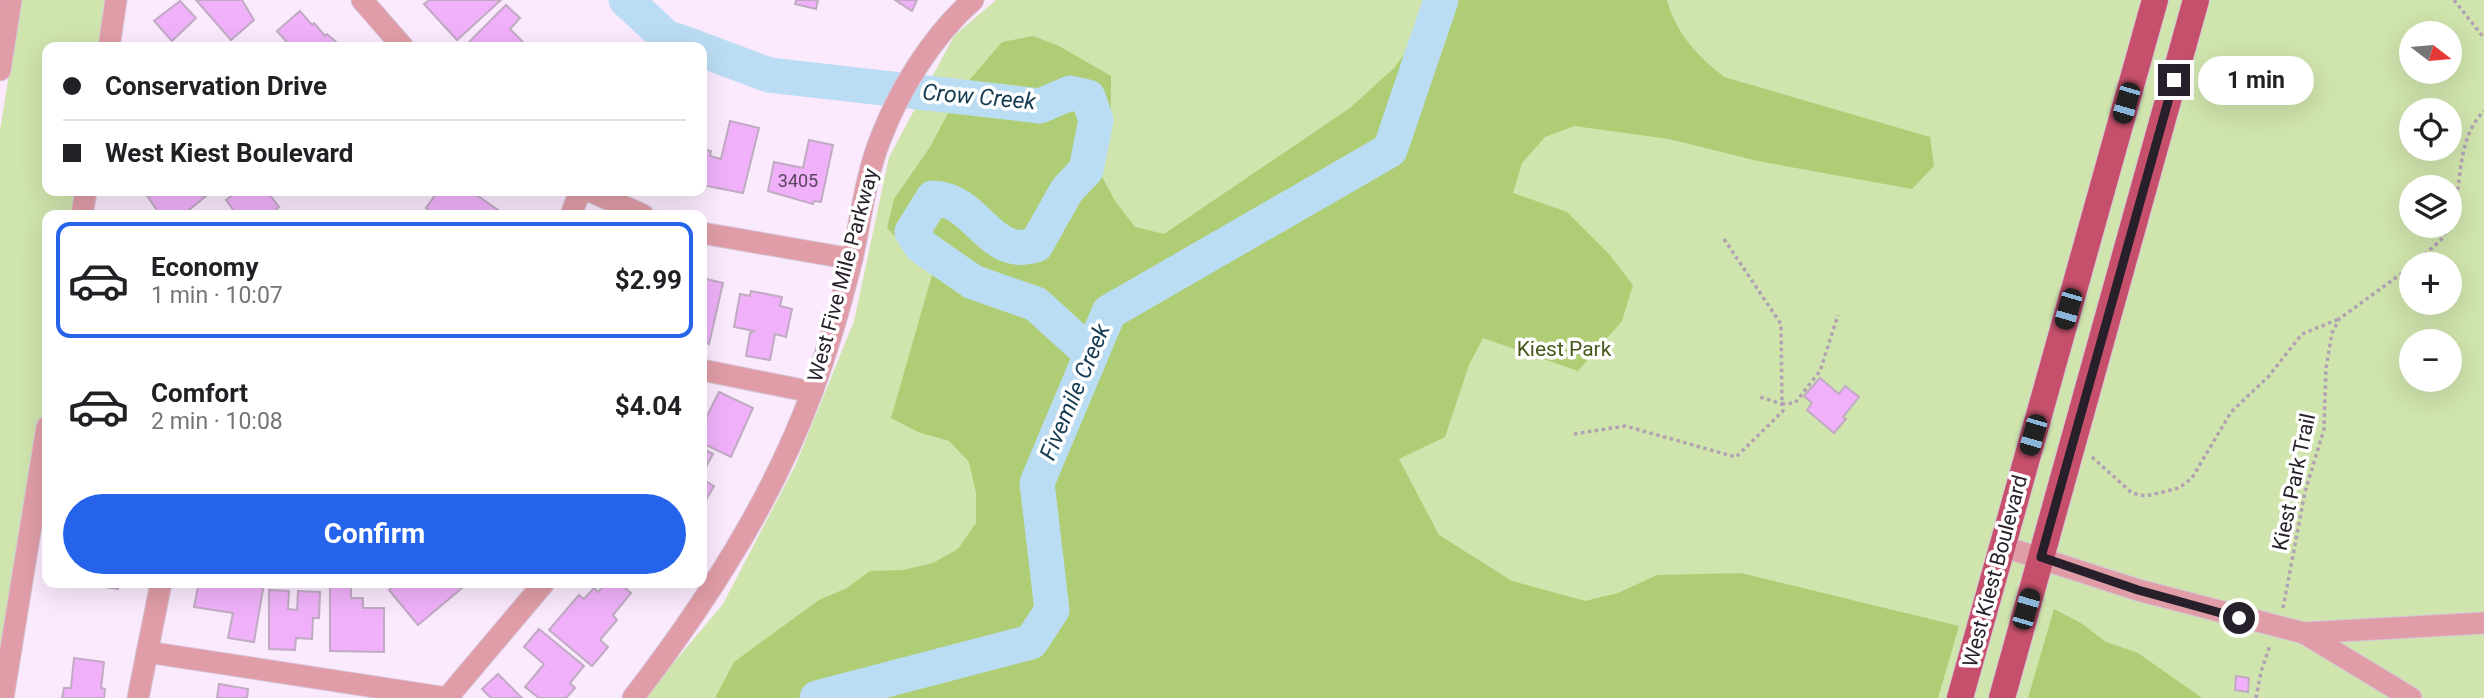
<!DOCTYPE html>
<html lang="en">
<head>
<meta charset="utf-8">
<style>
  body { margin:0; font-family:Roboto,sans-serif; background:#f6f6f6; color:#202124; height:100vh; display:flex; flex-direction:column; font-size:26px; white-space:nowrap }
  * { box-sizing:border-box; margin:0 }
  p { font-size:23px; color:#757577 }
  .icon { flex:none; width:38px; height:38px; fill:none; stroke:currentColor; stroke-width:2; stroke-linecap:round; stroke-linejoin:round }
  .map { position:relative; flex:1; overflow:hidden }
  .sheet { position:absolute; left:42px; top:210px; width:665px; height:378px; display:flex; flex-direction:column; background:#fff; border-radius:14px; box-shadow:0 7px 28px #0002 }
  .sheet>* { flex:none }
  .guide { position:absolute; left:42px; top:42px; width:665px; height:154px; border-radius:14px; box-shadow:0 7px 28px #0002; display:grid; align-content:center; height:154px; padding:0 21px; background:#fff }
  .needle { width:46px; rotate:106deg }
  .controls { position:absolute; left:2399px; top:21px; display:grid; gap:14px }
  .controls a { display:grid; place-items:center; width:63px; height:63px; border-radius:50%; background:#fff; box-shadow:0 7px 28px #0002; font-size:35px }
  .end { position:absolute; width:32px; height:32px; margin:-16px; border:9px solid #271f29; background:#fff; box-shadow:0 0 0 4px #fff }
  .from { border-radius:50% }
  .bubble { position:absolute; height:49px; border-radius:24px; background:#fff; box-shadow:0 7px 28px #0002; font-size:23px; font-weight:700; line-height:49px; text-align:center }
  .car { position:absolute; width:21px; height:42px; margin:-21px -10px; border-radius:9px; box-shadow:0 0 5px 2px #0007; background:linear-gradient(#222 24%,#8ab4d8 0 40%,#222 0 76%,#8ab4d8 0 86%,#222 0) }
  .guide b { display:flex; align-items:center; gap:24px; height:66px; font-size:26px }
  .guide b+b { border-top:2px solid #e0e0e0 }
  .guide i { width:18px; height:18px; background:#202124 }
  ul { padding:12px 0 0; list-style:none }
  li { display:flex; align-items:center; gap:21px; height:116px; margin:0 14px 10px; padding:0 7px; border:4px solid transparent; border-radius:14px }
  li div { flex:1 }
  li b { display:block; font-size:26px }
  li em { font-style:normal; font-weight:700 }
  li.on { border-color:#2563eb }
  li>.icon { width:63px; height:63px; stroke-width:1.5 }
  .button { display:flex; gap:14px; margin-top:auto; padding:14px 21px }
  .button a { flex:1; height:80px; border-radius:42px; background:#2563eb; color:#fff; font-size:28px; font-weight:700; line-height:80px; text-align:center }
  .map>svg:first-child { display:block }
</style>
</head>
<body>
<div class="map">
<svg width="2484" height="698" viewBox="0 0 2484 698">
  <rect width="100%" height="100%" fill="#fbe9fe"/>
  <g fill="#d0e4ad" fill-rule="evenodd">
    <polygon points="21,0 113,0 106,47 47,47 47,191 82,191 78,215 47,215 47,397 0,681 0,130"/>
    <path d="M996 0H2484V698H644L723 604 796 464 854 321 889 157 954 36ZM2412 33H2450V72H2412ZM2412 110H2450V149H2412ZM2412 187H2450V226H2412ZM2412 264H2450V303H2412ZM2412 341H2450V380H2412Z"/>
  </g>
  <g fill="#afcd75">
    <path d="M1430 0H1667C1676 34 1698 56 1724 77L1930 137 1934 166 1912 189 1758 161 1669 139 1574 126 1545 137 1522 163 1513 193 1567 212 1609 254 1633 285 1622 321 1578 371 1483 338 1469 365 1445 437 1399 459 1439 535 1512 581 1585 601 1618 593 1657 575 1741 573 1959 626 1938 698H715L734 662 819 600 847 588 870 571 903 570 933 563 958 549 976 523V493L969 462 949 441 918 432 891 418 934 268 908 251 887 228 894 199 930 147 960 91 1002 42 1033 36 1059 46 1111 76V107L1102 139 1099 171 1115 201 1135 227 1164 234 1350 108 1394 68 1411 45Z"/>
    <polygon points="2054,609 2081,623 2106,642 2138,653 2202,698 2028,698"/>
  </g>
  <g fill="none" stroke-linecap="round" stroke-linejoin="round">
    <g stroke="#bbddf4" stroke-width="35">
      <polyline points="626,0 666,37 695,47"/>
      <path d="M702 50 769 75 1040 106 1070 93 1088 97 1096 120 1086 170 1067 190 1036 245C988 260 979 200 933 198L912 232 921 246 973 282 1036 304 1091 354"/>
      <polyline points="817,698 1031,642 1052,610 1037,483 1109,312 1390,150 1441,0"/>
    </g>
  </g>
  <g fill="#f0b1fa" stroke="#c0abc3" stroke-width="2">
    <polygon points="196,0 242,0 254,20 231,40"/>
    <polygon points="429,0 501,0 457,40 424,4"/>
    <polygon points="796,0 818,0 816,9 795,4"/>
    <polygon points="895,0 917,0 912,11"/>
    <polygon points="180,1 196,18 172,41 154,21"/>
    <polygon points="506,5 520,18 510,29 525,44 522,47 474,47 469,42"/>
    <polygon points="300,11 312,25 314,23 325,36 327,34 342,47 291,47 277,31"/>
    <polygon points="730,121 759,128 743,193 702,185 702,149 711,151 710,156 721,159"/>
    <polygon points="809,140 833,145 821,202 814,201 813,204 768,191 774,162 803,168"/>
    <polygon points="144,191 212,191 183,215 160,215"/>
    <polygon points="238,191 267,191 279,207 269,215 237,215 226,200"/>
    <polygon points="438,191 476,191 474,193 505,215 436,215 426,208"/>
    <polygon points="702,278 723,283 709,344 702,342"/>
    <polygon points="751,291 782,297 780,306 792,309 786,337 775,334 770,360 746,356 750,333 754,331 734,327 740,294 750,296"/>
    <polygon points="1820,378 1839,394 1845,386 1859,397 1843,417 1846,419 1834,433 1807,410 1812,403 1804,396"/>
    <polygon points="719,392 753,408 731,457 702,443 702,416 706,418"/>
    <polygon points="702,448 713,454 702,474"/>
    <polygon points="702,479 714,486 702,507"/>
    <polygon points="79,583 119,583 118,589"/>
    <polygon points="202,583 264,583 254,642 228,638 233,613 194,607 198,587 201,587"/>
    <polygon points="397,583 468,583 418,625 389,590"/>
    <polygon points="606,583 619,583 631,593 613,615 617,620 600,640 608,647 592,666 549,630 579,595 584,599 594,588 598,592"/>
    <polygon points="330,586 351,586 351,598 363,598 363,608 384,608 384,652 330,651"/>
    <polygon points="269,590 289,591 288,609 297,610 298,591 320,592 319,618 313,618 312,639 296,638 295,650 269,649"/>
    <polygon points="539,629 584,666 570,683 575,688 566,698 539,698 525,687 544,664 524,647"/>
    <polygon points="74,658 104,662 101,688 105,689 104,698 62,698 64,688 71,688"/>
    <polygon points="498,674 522,698 491,698 482,689"/>
    <polygon points="2236,676 2249,678 2248,692 2235,690"/>
    <polygon points="219,684 248,689 247,698 217,698"/>
  </g>
  <g fill="none" stroke-linecap="round" stroke-linejoin="round">
    <g stroke="#d5c5d8" stroke-width="23">
      <g id="minor">
        <polyline points="362,0 403,47"/>
        <polyline points="109,47 116,0"/>
        <polyline points="0,70 11,0"/>
        <polyline points="590,191 643,215"/>
        <polyline points="82,215 86,191"/>
        <polyline points="571,215 580,191"/>
        <polyline points="702,233 852,259"/>
        <polyline points="702,370 812,392"/>
        <polyline points="2002,546 2138,590 2304,633 2484,623"/>
        <polyline points="2304,633 2411,698"/>
        <polyline points="147,652 447,698 544,583"/>
        <polyline points="3,698 47,427"/>
        <polyline points="138,698 161,583"/>
        <path d="M633 698C705 604 771 503 812 392 828 349 841 304 852 259 861 220 865 178 880 140 899 90 932 36 973 0"/>
      </g>
    </g>
    <g stroke="#d5c5d8" stroke-width="28">
      <g id="major">
        <polyline points="1960,698 2155,0"/>
        <polyline points="2002,698 2196,0"/>
      </g>
    </g>
    <g stroke="#b1a2b3" stroke-width="3.5" stroke-dasharray="3.5 3.5" stroke-linecap="butt">
      <polyline points="2454,0 2484,38"/>
      <path d="M2450 224C2464 186 2454 142 2484 111"/>
      <polyline points="1724,239 1781,324 1782,404 1795,403 1820,371 1838,315"/>
      <polyline points="2414,264 2441,240 2449,226"/>
      <polyline points="1574,434 1625,426 1736,457 1783,411 1782,404 1757,396"/>
      <polyline points="2092,457 2132,493 2146,496 2179,488 2192,478 2231,412 2268,377 2302,334 2339,319"/>
      <polyline points="2283,608 2305,492 2324,429 2326,368 2332,333 2339,319 2412,266"/>
      <polyline points="2256,698 2261,672 2270,645"/>
    </g>
    <use href="#minor" stroke="#e09da7" stroke-width="21"/>
    <use href="#major" stroke="#c6506b" stroke-width="26"/>
  </g>
  <g fill="none" stroke-linecap="round" stroke-linejoin="round">
    <polyline stroke="#271f29" stroke-width="9" points="2174,80 2041,557 2138,590 2239,618"/>
  </g>
  <g text-anchor="middle" dominant-baseline="central" stroke-width="7" stroke-linejoin="round" paint-order="stroke">
    <g font-size="18" fill="#59445d">
      <text x="798" y="180">3405</text>
    </g>
    <g font-size="21" fill="#271f29" stroke="#fff">
      <text transform="translate(843 275) rotate(-75)">West Five Mile Parkway</text>
      <text transform="translate(2294 482) rotate(-78)">Kiest Park Trail</text>
      <text transform="translate(1995 571) rotate(-75)">West Kiest Boulevard</text>
    </g>
    <g font-size="21" fill="#475a1c" stroke="#fff">
      <text x="1564" y="349">Kiest Park</text>
    </g>
    <g font-size="23" font-style="italic" fill="#153c53" stroke="#fff">
      <text transform="translate(979 97) rotate(5)">Crow Creek</text>
      <text transform="translate(1075 392) rotate(-67)">Fivemile Creek</text>
    </g>
  </g>
</svg>
<div class="controls">
<a><svg class="needle" viewBox="-14 -14 28 28"><path d="M0-13l5 13h-10z" fill="#e53935"/><path d="M0 13l5-13h-10z" fill="#757577"/></svg></a>
<a><svg class="icon" aria-label="locate" viewBox="0 0 24 24"><circle cx="12" cy="12" r="6"/><path d="M12 2v4M12 18v4M2 12h4M18 12h4"/></svg></a>
<a><svg class="icon" aria-label="layers" viewBox="0 0 24 24"><path d="M12 4l9 5-9 5-9-5zM3 14l9 5 9-5"/></svg></a>
<a>+</a>
<a>−</a>
</div>
<i class="end from" style="left:2239px;top:618px"></i>
<i class="end" style="left:2174px;top:80px"></i>
<div class="bubble" style="left:2198px;top:56px;width:116px">1 min</div>
<i class="car" style="left:2126px;top:103px;rotate:196deg"></i>
<i class="car" style="left:2068px;top:309px;rotate:196deg"></i>
<i class="car" style="left:2033px;top:435px;rotate:196deg"></i>
<i class="car" style="left:2026px;top:609px;rotate:16deg"></i>
<div class="guide">
<b><i class="from"></i>Conservation Drive</b>
<b><i></i>West Kiest Boulevard</b>
</div>
<section class="sheet">
<ul>
<li class="on"><svg class="icon" aria-label="car" viewBox="0 0 24 24"><path d="M5 17H2v-5l4-1 3-4h7l3 4 3 1v5h-3M9 17h6M6 11h13"/><circle cx="7" cy="17" r="2"/><circle cx="17" cy="17" r="2"/></svg><div><b>Economy</b><p>1 min · 10:07</p></div><em>$2.99</em></li>
<li><svg class="icon" aria-label="car" viewBox="0 0 24 24"><path d="M5 17H2v-5l4-1 3-4h7l3 4 3 1v5h-3M9 17h6M6 11h13"/><circle cx="7" cy="17" r="2"/><circle cx="17" cy="17" r="2"/></svg><div><b>Comfort</b><p>2 min · 10:08</p></div><em>$4.04</em></li>
</ul>
<div class="button"><a>Confirm</a></div>
</section>
</div>
</body>
</html>
